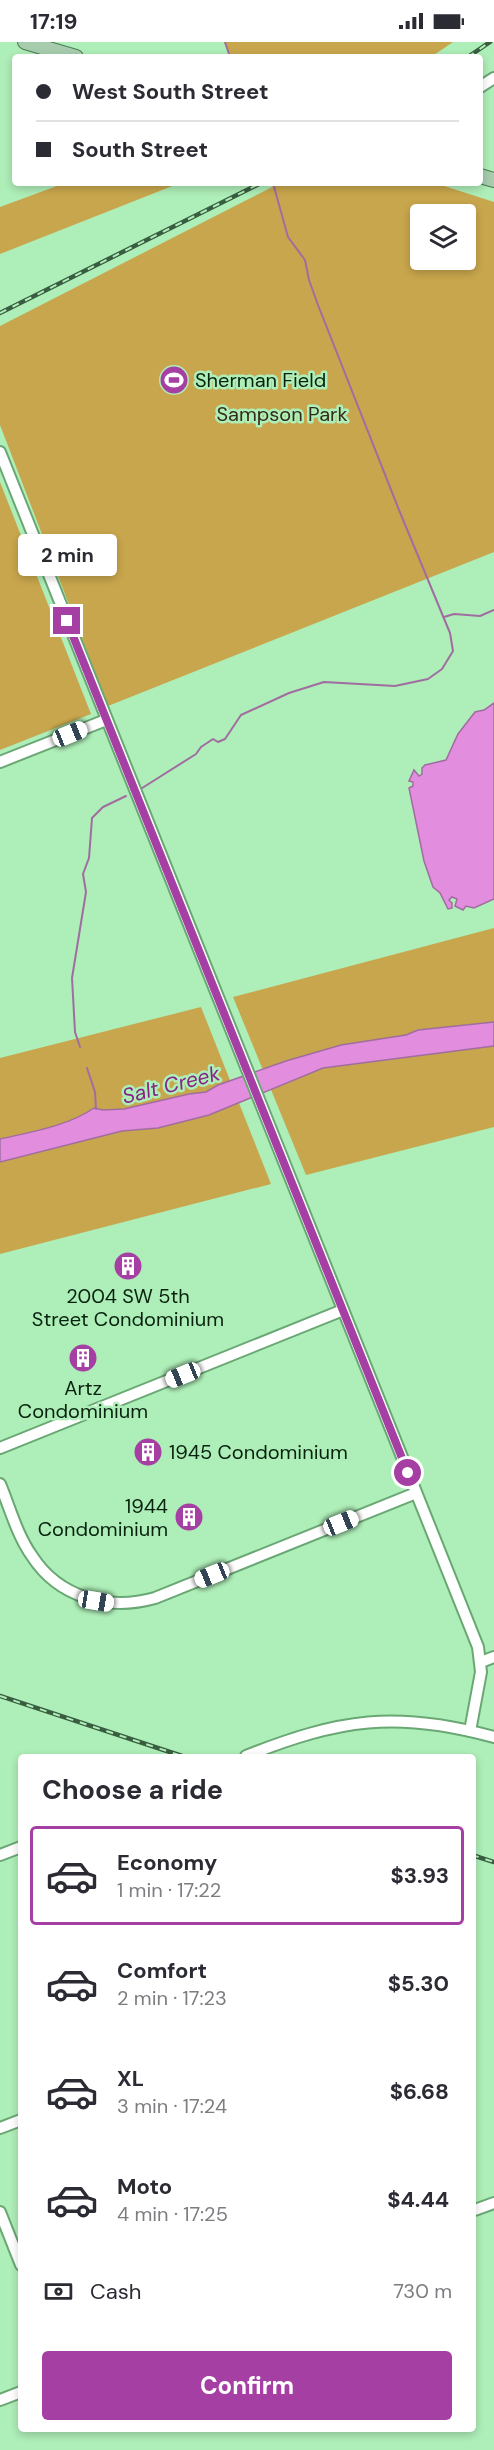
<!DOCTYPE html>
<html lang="en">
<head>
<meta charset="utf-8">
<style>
  body { margin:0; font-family:"DM Sans",sans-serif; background:#f7f7f7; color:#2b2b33; height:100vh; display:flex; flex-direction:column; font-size:22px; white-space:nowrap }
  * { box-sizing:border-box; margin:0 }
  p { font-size:20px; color:#7c7c81 }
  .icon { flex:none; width:33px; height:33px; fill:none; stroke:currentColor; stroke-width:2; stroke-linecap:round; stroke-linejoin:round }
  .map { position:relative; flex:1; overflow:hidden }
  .side { position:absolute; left:18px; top:1712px; width:458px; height:678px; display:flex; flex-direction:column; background:#fff; border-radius:6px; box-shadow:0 3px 9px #0003 }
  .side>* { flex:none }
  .guide { position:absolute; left:12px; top:12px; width:471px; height:132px; border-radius:6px; box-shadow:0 3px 9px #0003; display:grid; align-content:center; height:132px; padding:0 24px; background:#fff }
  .controls { position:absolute; left:410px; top:162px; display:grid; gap:12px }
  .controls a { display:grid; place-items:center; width:66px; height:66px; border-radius:6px; background:#fff; box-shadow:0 3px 9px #0003; font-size:30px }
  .end { position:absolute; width:27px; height:27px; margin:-14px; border:8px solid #a53fa3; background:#fff; box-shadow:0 0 0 3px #fff }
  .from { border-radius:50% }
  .bubble { position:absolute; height:42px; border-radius:6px; background:#fff; box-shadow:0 3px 9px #0003; font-size:20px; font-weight:700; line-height:42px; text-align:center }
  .car { position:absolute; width:18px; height:36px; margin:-18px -9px; border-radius:8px; box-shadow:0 0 4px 2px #0007; background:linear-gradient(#fff 24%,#345 0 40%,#fff 0 76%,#345 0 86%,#fff 0) }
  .guide b { display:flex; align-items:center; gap:21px; height:57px; font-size:22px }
  .guide b+b { border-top:2px solid #e1e1e2 }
  .guide i { width:15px; height:15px; background:#2b2b33 }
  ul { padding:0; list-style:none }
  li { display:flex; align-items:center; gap:18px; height:99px; margin:0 12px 9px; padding:0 12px; border:3px solid transparent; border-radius:6px }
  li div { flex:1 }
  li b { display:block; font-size:22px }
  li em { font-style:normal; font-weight:700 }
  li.active { border-color:#a53fa3 }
  li>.icon { width:54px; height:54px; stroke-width:1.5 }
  h2 { padding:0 24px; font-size:27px; line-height:72px }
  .pay { display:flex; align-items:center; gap:15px; height:66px; padding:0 24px; font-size:22px }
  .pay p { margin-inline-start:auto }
  .primary-button { display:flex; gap:12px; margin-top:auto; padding:12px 24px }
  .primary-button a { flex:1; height:69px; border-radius:6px; background:#a53fa3; color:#fff; font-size:24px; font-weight:700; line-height:69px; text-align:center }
  .status { display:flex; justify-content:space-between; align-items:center; height:42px; padding:0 30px; background:#fff; direction:ltr }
  .status svg { height:16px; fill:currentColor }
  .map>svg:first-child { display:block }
</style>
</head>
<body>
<div class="status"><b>17:19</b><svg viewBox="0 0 49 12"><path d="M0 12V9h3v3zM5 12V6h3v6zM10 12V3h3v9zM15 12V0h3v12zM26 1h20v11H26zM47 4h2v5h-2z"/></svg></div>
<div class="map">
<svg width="494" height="2408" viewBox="0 0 494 2408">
  <rect width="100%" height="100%" fill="#aeeeb8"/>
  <g fill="#c8a64d" fill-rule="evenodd">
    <polygon points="224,0 453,0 431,15 230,15"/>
    <polygon points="65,141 180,141 0,212 0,165"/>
    <path d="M280 141H435L494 160V510L108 664 0 383V284ZM420 172H465V218H420Z"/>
    <polygon points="0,440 91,672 0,708"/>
    <polygon points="494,886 494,1085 306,1133 233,955"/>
    <polygon points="201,965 271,1142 0,1212 0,1016"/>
  </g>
  <g fill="#e28dde" stroke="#a16da0" stroke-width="1.5">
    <polygon points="494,661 494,857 474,866 466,864 463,868 455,864 457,857 452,855 449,858 452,861 452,866 448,867 440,851 433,845 424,819 409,746 413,744 413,740 409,739 414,728 419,734 422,732 422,726 425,723 446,718 458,692 475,670 484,668"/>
    <path d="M494 980V1004L323 1026 209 1073 158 1086 122 1089 0 1120V1097C31 1090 68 1084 94 1066L103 1068 124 1067 189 1052 206 1050 218 1043 286 1019 341 1003 406 993 418 988Z"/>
  </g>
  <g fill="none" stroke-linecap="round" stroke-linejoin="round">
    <g stroke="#a16da0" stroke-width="2">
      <polyline points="225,0 230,15"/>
      <polyline points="444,575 454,572 480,574 494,568"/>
      <polyline points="139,748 196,712 201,705 213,697 218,700 225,697 241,673 289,651 324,640 395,644 428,637 442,627 453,609 450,591 399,468 318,263 309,238 305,218 288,195 273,141"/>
      <polyline points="80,1005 75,990 72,936 86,850 83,832 89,816 92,776 103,765 126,754"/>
      <polyline points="87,1026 95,1050 96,1067"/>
    </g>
    <g stroke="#69a774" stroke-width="14">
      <g id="minor">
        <polyline points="480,45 494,36"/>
        <polyline points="0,410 478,1605 481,1630 470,1689"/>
        <polyline points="0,720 106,678"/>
        <polyline points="0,1406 343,1268"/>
        <path d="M0 1442C10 1466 17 1493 32 1514 59 1556 109 1569 155 1556L416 1451"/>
        <polyline points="481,1620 494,1615"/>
        <path d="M246 1714C339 1677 396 1668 494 1695"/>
        <polyline points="0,1813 21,1805"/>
        <polyline points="0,2086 21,2078"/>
        <polyline points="472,2169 494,2161"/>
        <polyline points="0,2170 21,2223"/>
        <polyline points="0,2358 21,2350"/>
      </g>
    </g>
    <g stroke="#497a52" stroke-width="16">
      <g id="major">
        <polyline points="25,0 76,15"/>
        <polyline points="480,134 494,138"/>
      </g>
    </g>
    <use href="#minor" stroke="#fff" stroke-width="10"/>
    <use href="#major" stroke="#a7ccad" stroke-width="14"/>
    <g stroke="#385d3f" stroke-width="4.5">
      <g id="rail">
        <polyline points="468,15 490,0"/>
        <polyline points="0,271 261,141"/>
        <polyline points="0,1654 182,1714"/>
        <polyline points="472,1813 494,1820"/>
      </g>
    </g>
    <use href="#rail" stroke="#aeeeb8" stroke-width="2" stroke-dasharray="7" stroke-linecap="butt"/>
  </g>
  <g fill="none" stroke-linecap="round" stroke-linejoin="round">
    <polyline stroke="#a53fa3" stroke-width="8" points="67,579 408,1431"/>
  </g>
  <defs>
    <g id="stadium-disc" transform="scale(1.5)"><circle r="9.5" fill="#a53fa3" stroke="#aeeeb8"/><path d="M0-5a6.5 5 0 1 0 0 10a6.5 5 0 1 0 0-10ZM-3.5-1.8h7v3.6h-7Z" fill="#fff"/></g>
    <g id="building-disc" transform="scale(1.5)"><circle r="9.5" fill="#a53fa3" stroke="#aeeeb8"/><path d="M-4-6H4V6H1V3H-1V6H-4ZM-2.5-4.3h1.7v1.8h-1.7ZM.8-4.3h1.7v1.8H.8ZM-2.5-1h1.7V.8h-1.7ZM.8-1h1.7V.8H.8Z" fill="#fff"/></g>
  </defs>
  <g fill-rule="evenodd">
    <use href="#stadium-disc" x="174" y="338"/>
    <use href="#building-disc" x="128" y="1224"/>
    <use href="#building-disc" x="83" y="1316"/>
    <use href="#building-disc" x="148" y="1410"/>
    <use href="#building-disc" x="189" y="1475"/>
  </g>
  <g text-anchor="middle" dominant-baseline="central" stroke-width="5" stroke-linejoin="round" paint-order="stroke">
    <g font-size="20" fill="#08220e" stroke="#aeeeb8" text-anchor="start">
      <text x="195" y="338">Sherman Field</text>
      <text x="128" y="1254" text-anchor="middle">2004 SW 5th<tspan x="128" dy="23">Street Condominium</tspan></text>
      <text x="83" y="1346" text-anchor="middle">Artz<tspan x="83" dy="23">Condominium</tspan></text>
      <text x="169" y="1410">1945 Condominium</text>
      <text x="168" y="1464" text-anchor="end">1944<tspan x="168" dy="23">Condominium</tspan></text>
    </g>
    <g font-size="20" fill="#342c18" stroke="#aeeeb8">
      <text x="282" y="372">Sampson Park</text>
    </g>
    <g font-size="21" font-style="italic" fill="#872386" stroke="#aeeeb8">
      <text transform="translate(171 1043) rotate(-14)">Salt Creek</text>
    </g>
  </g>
</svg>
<div class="controls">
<a><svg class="icon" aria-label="layers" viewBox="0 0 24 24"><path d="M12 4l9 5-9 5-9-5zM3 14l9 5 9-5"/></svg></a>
</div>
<i class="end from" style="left:408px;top:1431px"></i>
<i class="end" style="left:67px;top:579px"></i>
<div class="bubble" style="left:18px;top:492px;width:99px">2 min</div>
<i class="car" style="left:70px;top:692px;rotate:68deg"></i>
<i class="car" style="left:183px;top:1333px;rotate:248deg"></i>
<i class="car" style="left:341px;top:1481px;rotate:68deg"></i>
<i class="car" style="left:212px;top:1533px;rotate:248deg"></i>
<i class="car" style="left:96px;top:1559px;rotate:99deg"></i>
<div class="guide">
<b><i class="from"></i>West South Street</b>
<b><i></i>South Street</b>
</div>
<section class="side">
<h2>Choose a ride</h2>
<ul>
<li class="active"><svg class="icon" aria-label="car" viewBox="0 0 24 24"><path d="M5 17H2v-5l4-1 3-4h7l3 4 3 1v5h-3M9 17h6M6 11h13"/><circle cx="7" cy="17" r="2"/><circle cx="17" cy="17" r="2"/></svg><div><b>Economy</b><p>1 min · 17:22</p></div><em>$3.93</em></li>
<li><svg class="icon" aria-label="car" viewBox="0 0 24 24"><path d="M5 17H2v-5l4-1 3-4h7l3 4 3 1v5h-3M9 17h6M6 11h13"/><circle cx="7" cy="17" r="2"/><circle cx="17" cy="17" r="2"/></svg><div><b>Comfort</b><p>2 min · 17:23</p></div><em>$5.30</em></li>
<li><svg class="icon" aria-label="car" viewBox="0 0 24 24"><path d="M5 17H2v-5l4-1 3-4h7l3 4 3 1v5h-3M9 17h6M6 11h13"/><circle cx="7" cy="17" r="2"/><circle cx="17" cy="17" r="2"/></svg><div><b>XL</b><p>3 min · 17:24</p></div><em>$6.68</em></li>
<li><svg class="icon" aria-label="car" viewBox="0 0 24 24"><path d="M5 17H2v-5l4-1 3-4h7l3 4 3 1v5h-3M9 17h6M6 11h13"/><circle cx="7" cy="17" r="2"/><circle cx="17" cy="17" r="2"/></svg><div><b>Moto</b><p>4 min · 17:25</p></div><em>$4.44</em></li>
</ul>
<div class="pay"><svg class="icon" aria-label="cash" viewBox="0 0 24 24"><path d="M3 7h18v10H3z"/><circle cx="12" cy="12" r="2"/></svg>Cash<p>730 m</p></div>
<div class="primary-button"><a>Confirm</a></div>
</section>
</div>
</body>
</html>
